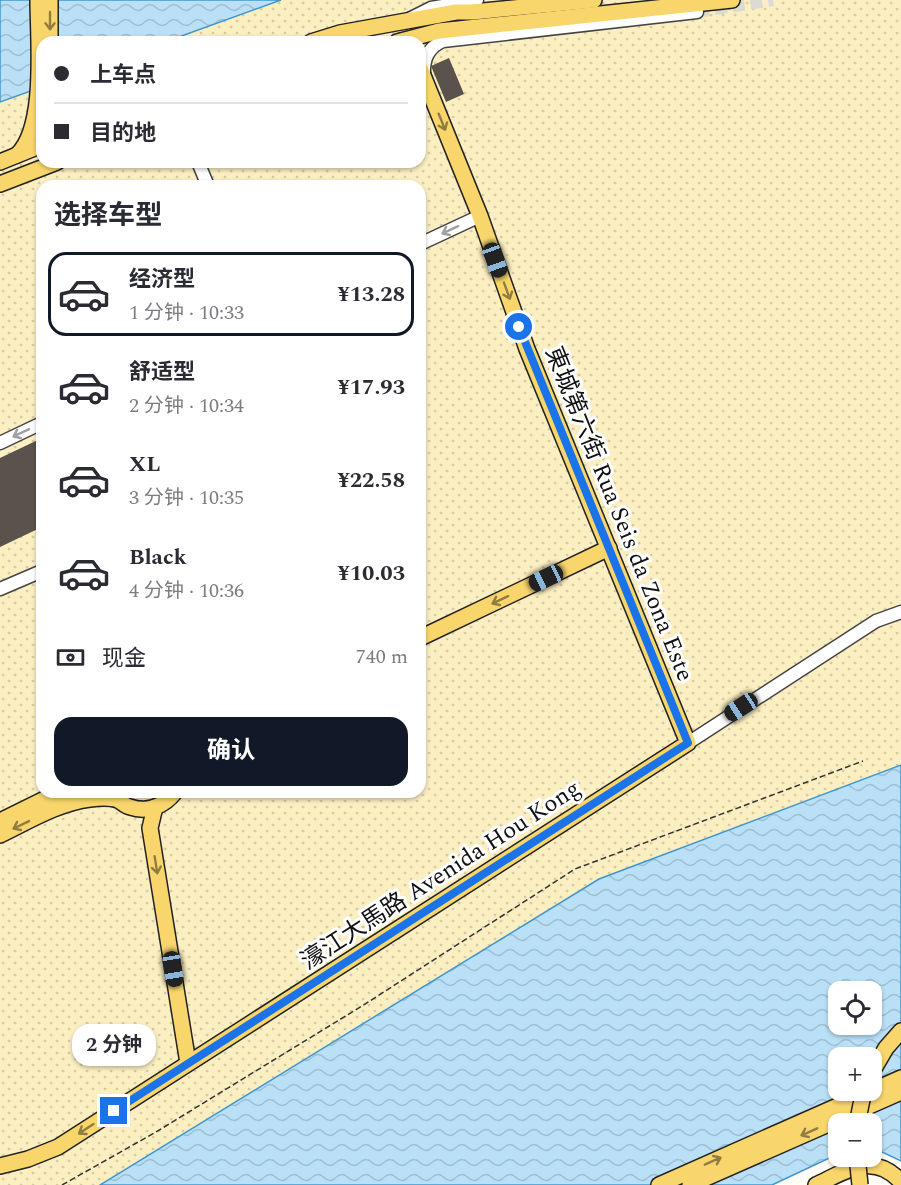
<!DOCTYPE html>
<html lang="zh">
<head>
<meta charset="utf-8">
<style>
  body { margin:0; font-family:Spectral,"Noto Sans SC",serif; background:#f2f2f3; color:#2b2b33; height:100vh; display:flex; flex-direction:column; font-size:22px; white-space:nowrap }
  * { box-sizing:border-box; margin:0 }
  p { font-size:20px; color:#7c7c81 }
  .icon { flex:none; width:33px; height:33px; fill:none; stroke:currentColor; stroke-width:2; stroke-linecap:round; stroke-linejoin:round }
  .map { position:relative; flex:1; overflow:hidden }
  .panel { position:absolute; left:36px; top:180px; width:390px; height:618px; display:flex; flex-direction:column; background:#fff; border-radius:18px; box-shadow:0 2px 4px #0004 }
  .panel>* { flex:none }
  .hud { position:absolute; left:36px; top:36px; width:390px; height:132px; border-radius:18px; box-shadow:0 2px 4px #0004; display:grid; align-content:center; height:132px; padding:0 18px; background:#fff }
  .buttons { position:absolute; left:828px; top:981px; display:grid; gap:12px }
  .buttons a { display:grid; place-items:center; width:54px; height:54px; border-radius:12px; background:#fff; box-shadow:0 2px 4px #0004; font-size:30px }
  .end { position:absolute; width:27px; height:27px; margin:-14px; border:8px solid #1a73e8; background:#fff; box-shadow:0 0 0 3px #fff }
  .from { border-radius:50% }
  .bubble { position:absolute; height:42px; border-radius:18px; background:#fff; box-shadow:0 2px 4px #0004; font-size:20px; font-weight:700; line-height:42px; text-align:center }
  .car { position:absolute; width:18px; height:36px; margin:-18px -9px; border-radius:8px; box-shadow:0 0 4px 2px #0007; background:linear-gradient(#222 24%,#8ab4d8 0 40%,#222 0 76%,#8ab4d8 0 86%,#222 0) }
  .hud b { display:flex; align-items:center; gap:21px; height:57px; font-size:22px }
  .hud b+b { border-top:2px solid #e1e1e2 }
  .hud i { width:15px; height:15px; background:#2b2b33 }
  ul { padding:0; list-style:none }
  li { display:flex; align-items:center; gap:18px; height:84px; margin:0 12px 9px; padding:0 6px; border:3px solid transparent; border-radius:18px }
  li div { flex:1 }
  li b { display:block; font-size:22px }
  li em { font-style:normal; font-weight:700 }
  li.current { border-color:#111827 }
  li>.icon { width:54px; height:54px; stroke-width:1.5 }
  h2 { padding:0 18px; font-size:27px; line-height:72px }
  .pay { display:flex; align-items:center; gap:15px; height:66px; padding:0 18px; font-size:22px }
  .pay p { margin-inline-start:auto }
  .action { display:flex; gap:12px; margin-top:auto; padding:12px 18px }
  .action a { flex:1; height:69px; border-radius:18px; background:#111827; color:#fff; font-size:24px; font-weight:700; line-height:69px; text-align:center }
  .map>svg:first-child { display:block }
</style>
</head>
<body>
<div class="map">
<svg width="901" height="1185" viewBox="0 0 901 1185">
  <defs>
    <pattern id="sand-dots" width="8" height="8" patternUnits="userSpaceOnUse" patternTransform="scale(1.5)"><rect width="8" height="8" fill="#fbeec1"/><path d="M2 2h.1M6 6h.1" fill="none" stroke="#d6cba5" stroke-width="1.8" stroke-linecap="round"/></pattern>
    <pattern id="water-waves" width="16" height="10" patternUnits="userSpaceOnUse" patternTransform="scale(1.5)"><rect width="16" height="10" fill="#b9e0f7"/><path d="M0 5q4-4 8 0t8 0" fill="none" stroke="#9ebfd3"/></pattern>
  </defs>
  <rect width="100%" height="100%" fill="#fffdf5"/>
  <path fill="url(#sand-dots)" fill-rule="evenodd" d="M281 0H901V765L599 879 100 1185H0V102L42 87V162H420V42H165ZM42 186H420V792H42Z"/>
  <g fill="url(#water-waves)" stroke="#3f96cf" stroke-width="1.5" fill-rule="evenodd">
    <polygon points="0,0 281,0 165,42 42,42 42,87 0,102"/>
    <path d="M901 765V1161L878 1150H872V1124H838V1154L772 1185H100L599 879ZM838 992H872V1024H838ZM838 1058H872V1090H838Z"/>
  </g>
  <g fill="#5a524d">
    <polygon points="449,58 464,94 446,102 431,66"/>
    <polygon points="42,438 42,527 0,547 0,458"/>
  </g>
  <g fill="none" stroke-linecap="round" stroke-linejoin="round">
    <polyline stroke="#dbdad3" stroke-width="12" stroke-dasharray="12 6" stroke-linecap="butt" points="697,12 773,0"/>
    <g stroke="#444" stroke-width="15">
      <g id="minor">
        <polyline points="409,19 431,8 477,0"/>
        <path d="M424 77C423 60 427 48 443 41L697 12"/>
        <polyline points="198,162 208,186"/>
        <polyline points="420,244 480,216"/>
        <polyline points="0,443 42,423"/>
        <polyline points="0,589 42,571"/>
        <polyline points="688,743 876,621 901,612"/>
      </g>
    </g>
    <g stroke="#222" stroke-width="18">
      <g id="major">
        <polyline points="50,0 50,42"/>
        <polyline points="311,42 340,33 456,12 473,12 594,0"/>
        <polyline points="397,42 439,31 732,0"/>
        <path d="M17 155C47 127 38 39 38 0"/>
        <polyline points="0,162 42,145"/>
        <polyline points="0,184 57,162"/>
        <polyline points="420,638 609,548"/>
        <polyline points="155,807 150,828 188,1063"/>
        <polyline points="0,821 59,792"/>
        <path d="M0 835C29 821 58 803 90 799 98 798 110 797 118 800 122 802 125 806 130 807 148 813 164 806 175 792"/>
        <polyline points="872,1072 886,1048 901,1031"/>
        <polyline points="0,1166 28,1159 58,1147 688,743 527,349 480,216 420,68"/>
        <polyline points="659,1185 901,1078"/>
        <polyline points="690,1185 901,1092"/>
        <path d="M816 1185C846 1171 874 1151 901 1182"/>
      </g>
    </g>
    <polyline stroke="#333" stroke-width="1.5" stroke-dasharray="6 3" stroke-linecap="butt" points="62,1185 156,1132 362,1006 575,869 863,761"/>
    <use href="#minor" stroke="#fff" stroke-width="12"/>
    <use href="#major" stroke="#f9d66b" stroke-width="15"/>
    <g stroke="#222" stroke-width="18" stroke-linecap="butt">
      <g id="major-bridge">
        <polyline points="857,1124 864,1090"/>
        <polyline points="857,1156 860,1185"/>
      </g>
    </g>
    <use href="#major-bridge" stroke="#f9d66b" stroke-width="15"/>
  </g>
  <defs><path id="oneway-shaft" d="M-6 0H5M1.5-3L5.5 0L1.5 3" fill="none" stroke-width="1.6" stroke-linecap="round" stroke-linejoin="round" transform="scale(1.5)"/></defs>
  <g stroke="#917d42">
    <use href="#oneway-shaft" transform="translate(50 21) rotate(90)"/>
    <use href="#oneway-shaft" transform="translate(442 122) rotate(68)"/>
    <use href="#oneway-shaft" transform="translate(507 291) rotate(70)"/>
    <use href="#oneway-shaft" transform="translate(500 600) rotate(155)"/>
    <use href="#oneway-shaft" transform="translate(21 825) rotate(154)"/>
    <use href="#oneway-shaft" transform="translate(156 865) rotate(81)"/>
    <use href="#oneway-shaft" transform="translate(86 1129) rotate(147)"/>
    <use href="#oneway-shaft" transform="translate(809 1132) rotate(156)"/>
    <use href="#oneway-shaft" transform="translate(713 1161) rotate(-24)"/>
  </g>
  <g stroke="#a0a0a0">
    <use href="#oneway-shaft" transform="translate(450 230) rotate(155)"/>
    <use href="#oneway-shaft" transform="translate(21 433) rotate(155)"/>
  </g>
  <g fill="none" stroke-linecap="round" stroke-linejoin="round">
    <polyline stroke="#1a73e8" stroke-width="8" points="114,1111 688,743 519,327"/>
  </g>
  <g text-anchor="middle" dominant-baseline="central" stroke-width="6" stroke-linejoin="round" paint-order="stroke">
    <g font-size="24" fill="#111" stroke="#fff">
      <text transform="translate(619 514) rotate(68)">東城第六街 Rua Seis da Zona Este</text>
      <text transform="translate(441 875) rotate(-33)">濠江大馬路 Avenida Hou Kong</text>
    </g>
  </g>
</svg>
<div class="buttons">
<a><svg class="icon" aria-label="locate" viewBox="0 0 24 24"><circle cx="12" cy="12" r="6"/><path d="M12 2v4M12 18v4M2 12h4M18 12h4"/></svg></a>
<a>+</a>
<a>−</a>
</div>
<i class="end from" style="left:519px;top:327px"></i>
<i class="end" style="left:114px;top:1111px"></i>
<div class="bubble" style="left:72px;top:1024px;width:84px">2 分钟</div>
<i class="car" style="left:495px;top:260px;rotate:160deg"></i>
<i class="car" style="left:546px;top:578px;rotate:245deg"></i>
<i class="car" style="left:741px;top:707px;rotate:237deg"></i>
<i class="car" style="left:173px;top:969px;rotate:171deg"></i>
<div class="hud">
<b><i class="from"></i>上车点</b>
<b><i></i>目的地</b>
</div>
<section class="panel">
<h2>选择车型</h2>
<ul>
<li class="current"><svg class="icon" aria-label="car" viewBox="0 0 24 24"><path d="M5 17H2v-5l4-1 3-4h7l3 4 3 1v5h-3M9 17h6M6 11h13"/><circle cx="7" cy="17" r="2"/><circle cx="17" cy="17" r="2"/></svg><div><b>经济型</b><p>1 分钟 · 10:33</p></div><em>¥13.28</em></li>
<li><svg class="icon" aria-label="car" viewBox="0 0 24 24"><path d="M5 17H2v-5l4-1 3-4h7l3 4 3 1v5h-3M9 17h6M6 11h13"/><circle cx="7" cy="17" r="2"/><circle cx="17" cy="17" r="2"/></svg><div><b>舒适型</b><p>2 分钟 · 10:34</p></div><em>¥17.93</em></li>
<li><svg class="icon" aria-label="car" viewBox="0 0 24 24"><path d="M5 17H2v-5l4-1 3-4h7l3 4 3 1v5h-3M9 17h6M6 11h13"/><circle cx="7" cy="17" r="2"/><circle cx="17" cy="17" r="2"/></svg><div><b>XL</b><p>3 分钟 · 10:35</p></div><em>¥22.58</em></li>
<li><svg class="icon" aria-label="car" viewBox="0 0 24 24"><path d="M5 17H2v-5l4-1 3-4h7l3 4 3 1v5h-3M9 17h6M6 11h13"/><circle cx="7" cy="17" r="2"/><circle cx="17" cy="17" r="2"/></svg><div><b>Black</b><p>4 分钟 · 10:36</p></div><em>¥10.03</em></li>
</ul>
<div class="pay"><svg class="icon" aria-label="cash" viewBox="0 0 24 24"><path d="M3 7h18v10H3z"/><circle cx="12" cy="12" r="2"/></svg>现金<p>740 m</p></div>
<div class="action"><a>确认</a></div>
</section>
</div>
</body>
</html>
